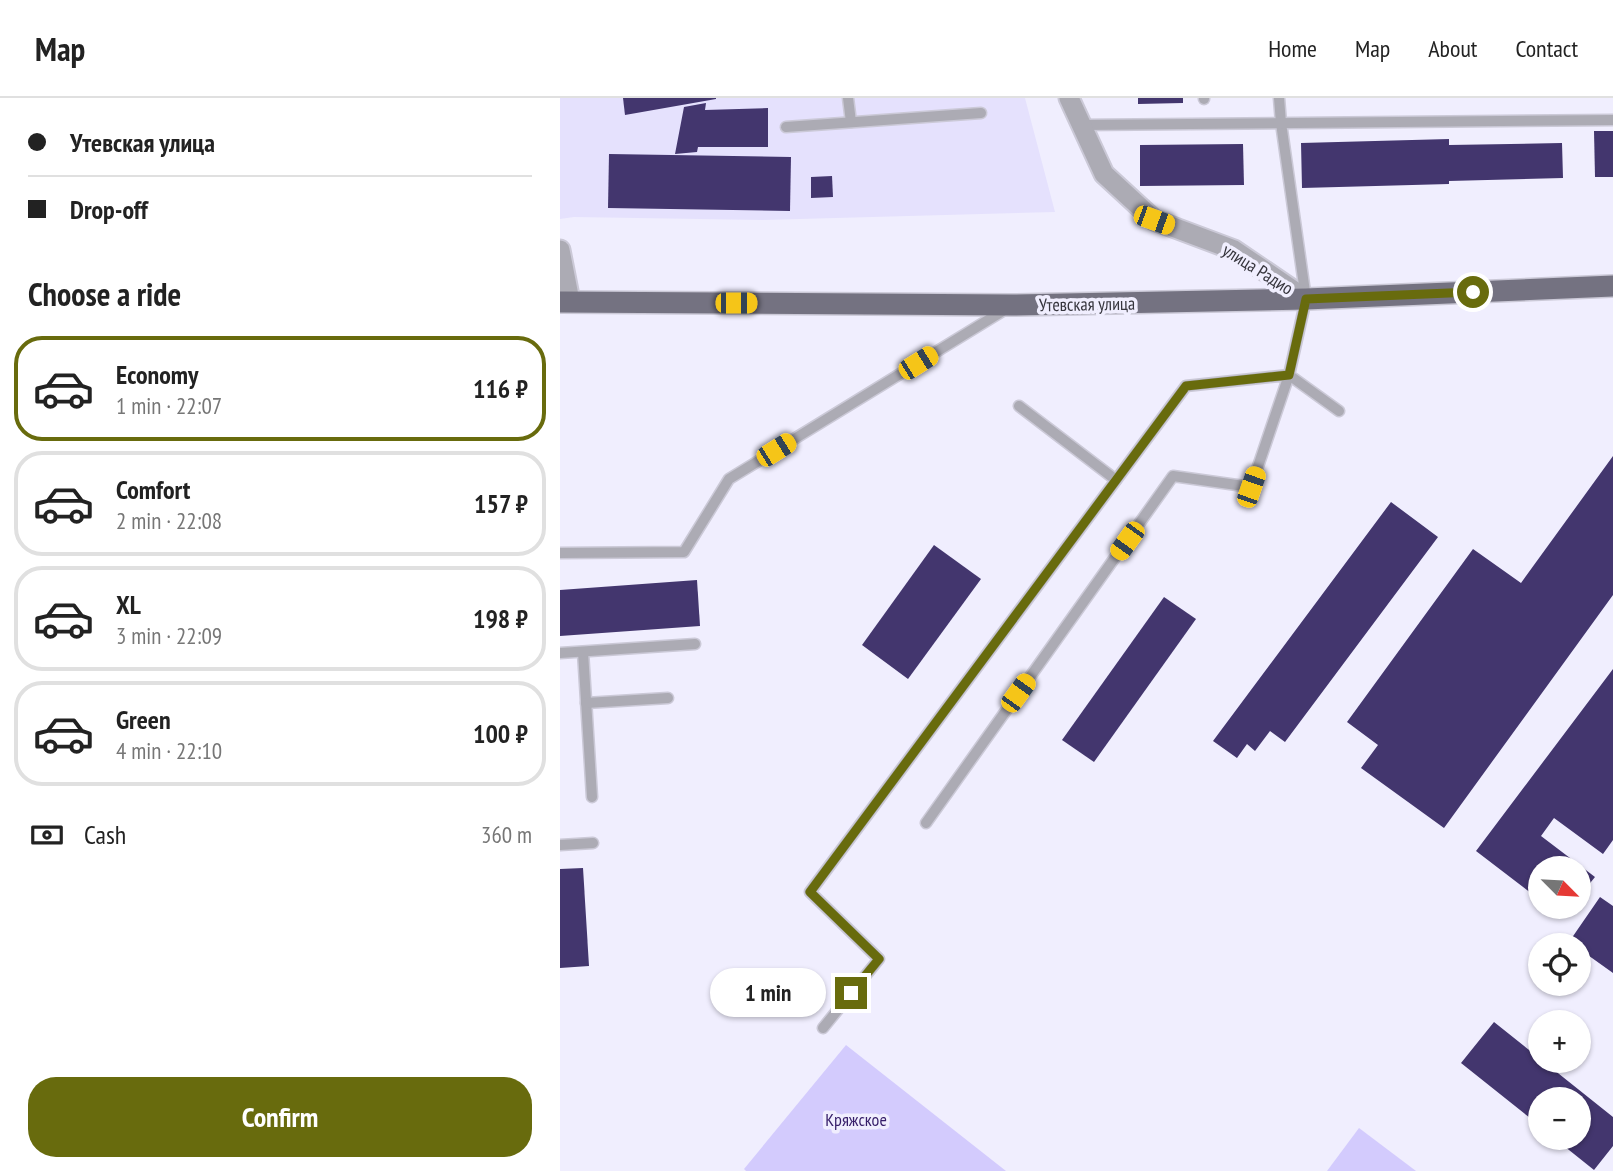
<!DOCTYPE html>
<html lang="en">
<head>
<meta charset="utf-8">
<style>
  body { margin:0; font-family:"PT Sans Narrow",sans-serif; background:#f6f6f6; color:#222; height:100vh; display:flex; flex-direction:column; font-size:26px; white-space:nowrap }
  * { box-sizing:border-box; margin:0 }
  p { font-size:23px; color:#767676 }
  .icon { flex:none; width:38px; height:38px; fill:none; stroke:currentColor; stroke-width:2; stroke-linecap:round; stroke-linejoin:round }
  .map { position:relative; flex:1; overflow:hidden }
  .drawer { display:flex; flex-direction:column; background:#fff; width:560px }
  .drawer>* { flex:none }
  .guide { display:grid; align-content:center; height:154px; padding:0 28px; background:#fff }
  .needle { width:46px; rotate:114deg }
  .controls { position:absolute; left:968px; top:758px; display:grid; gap:14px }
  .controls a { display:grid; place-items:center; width:63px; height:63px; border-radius:50%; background:#fff; box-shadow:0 2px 5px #0004; font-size:35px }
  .end { position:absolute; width:32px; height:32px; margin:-16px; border:9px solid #686b0d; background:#fff; box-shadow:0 0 0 4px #fff }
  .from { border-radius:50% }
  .bubble { position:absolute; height:49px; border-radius:24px; background:#fff; box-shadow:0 2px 5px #0004; font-size:23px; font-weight:800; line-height:49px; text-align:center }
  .car { position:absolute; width:21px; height:42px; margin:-21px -10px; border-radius:9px; box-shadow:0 0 5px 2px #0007; background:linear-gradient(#f5c518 24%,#345 0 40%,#f5c518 0 76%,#345 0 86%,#f5c518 0) }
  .guide b { display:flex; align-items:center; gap:24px; height:66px; font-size:26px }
  .guide b+b { border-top:2px solid #e0e0e0 }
  .guide i { width:18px; height:18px; background:#222 }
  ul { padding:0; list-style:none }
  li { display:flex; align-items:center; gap:21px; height:105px; margin:0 14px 10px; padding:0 14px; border:4px solid #e0e0e0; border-radius:28px }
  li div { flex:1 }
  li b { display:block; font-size:26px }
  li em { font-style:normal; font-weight:800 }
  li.active { border-color:#686b0d }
  li>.icon { width:63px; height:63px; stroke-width:1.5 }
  h2 { padding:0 28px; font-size:32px; line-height:84px }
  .pay { display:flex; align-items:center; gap:18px; height:77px; padding:0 28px; font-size:26px }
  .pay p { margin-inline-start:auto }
  .cta { display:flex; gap:14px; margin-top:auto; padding:14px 28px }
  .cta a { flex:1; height:80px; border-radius:28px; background:#686b0d; color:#fff; font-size:28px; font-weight:800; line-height:80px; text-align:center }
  header { display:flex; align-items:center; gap:42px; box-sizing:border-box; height:98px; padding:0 35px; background:#fff; border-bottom:2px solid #e0e0e0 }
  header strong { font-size:33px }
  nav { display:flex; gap:38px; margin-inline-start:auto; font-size:24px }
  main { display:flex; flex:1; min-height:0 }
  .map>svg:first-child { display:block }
</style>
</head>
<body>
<header>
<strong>Map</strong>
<nav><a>Home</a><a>Map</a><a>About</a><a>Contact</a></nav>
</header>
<main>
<section class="drawer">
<div class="guide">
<b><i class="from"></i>Утевская улица</b>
<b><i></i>Drop-off</b>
</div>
<h2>Choose a ride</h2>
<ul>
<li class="active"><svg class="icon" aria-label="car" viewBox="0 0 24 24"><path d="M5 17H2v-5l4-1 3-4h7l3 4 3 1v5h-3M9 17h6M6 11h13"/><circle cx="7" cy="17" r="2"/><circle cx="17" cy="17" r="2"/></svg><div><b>Economy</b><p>1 min · 22:07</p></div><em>116 ₽</em></li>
<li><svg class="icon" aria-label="car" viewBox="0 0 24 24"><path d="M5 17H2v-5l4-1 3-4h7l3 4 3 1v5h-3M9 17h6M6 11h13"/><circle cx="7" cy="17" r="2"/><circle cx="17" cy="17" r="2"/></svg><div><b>Comfort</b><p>2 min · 22:08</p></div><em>157 ₽</em></li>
<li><svg class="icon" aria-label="car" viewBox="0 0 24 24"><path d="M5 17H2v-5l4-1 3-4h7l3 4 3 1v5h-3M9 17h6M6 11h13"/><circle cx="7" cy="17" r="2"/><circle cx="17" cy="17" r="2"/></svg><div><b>XL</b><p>3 min · 22:09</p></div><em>198 ₽</em></li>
<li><svg class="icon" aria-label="car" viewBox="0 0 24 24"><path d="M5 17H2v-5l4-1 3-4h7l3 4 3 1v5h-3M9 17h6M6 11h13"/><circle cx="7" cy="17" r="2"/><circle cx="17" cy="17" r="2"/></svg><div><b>Green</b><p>4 min · 22:10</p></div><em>100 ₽</em></li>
</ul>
<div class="pay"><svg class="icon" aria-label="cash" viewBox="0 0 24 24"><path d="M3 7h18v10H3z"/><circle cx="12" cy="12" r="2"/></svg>Cash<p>360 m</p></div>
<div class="cta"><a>Confirm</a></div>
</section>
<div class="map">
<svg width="1053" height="1073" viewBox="0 0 1053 1073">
  <rect width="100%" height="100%" fill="#f0eefe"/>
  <polygon fill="#e5e1fd" points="0,0 465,0 495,114 203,122 14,119 0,121"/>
  <g fill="#d3cbfd">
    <polygon points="286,947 446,1073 186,1073 184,1071"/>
    <polygon points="799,1030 856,1073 767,1073"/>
  </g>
  <g fill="#43366e">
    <polygon points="63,0 156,0 156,1 65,17"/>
    <polygon points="578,0 623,0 623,5 578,6"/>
    <polygon points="146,5 145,12 208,10 208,49 138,49 137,54 115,56 124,9"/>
    <polygon points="1034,33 1053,33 1053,79 1035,79"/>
    <polygon points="889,41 889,47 1002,45 1003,80 889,83 889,86 742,90 741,45"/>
    <polygon points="683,46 684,87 580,88 580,47"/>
    <polygon points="49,56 231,59 230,113 48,110"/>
    <polygon points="272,78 273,99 251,100 251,79"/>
    <polygon points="1053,358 1053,497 884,730 801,670 818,647 787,624 913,451 961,485"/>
    <polygon points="831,404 878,439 725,644 710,633 695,653 687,646 677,660 653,643"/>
    <polygon points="374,447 421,481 348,581 302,547"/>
    <polygon points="137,482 140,528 0,538 0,492"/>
    <polygon points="604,499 636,521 534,664 502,642"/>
    <polygon points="1053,571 1053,742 1043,756 994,720 981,738 1035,779 1018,800 1018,770 980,770 980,802 916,753"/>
    <polygon points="23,770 29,868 0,870 0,771"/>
    <polygon points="1040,799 1053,808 1053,875 1018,850 1018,847 1014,847 1009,844"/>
    <polygon points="989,808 1012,808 1004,820"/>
    <polygon points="934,924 1053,1019 1053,1048 1034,1072 994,1040 1018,1040 1018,1001 980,1001 980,1028 901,965"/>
  </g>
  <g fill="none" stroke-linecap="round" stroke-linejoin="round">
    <g stroke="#cbc9d7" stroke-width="13">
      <g id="lane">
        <polyline points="288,0 291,24"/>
        <polyline points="644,0 644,1"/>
        <polyline points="719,0 721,25 746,201 729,277 779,313"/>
        <polyline points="522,27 1053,22"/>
        <polyline points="226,29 421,15"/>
        <polyline points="459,308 556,382"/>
        <polyline points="0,455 124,454 169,381 446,211"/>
        <polyline points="23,554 32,699"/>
        <polyline points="0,555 135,546"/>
        <polyline points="26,605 108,600"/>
        <polyline points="0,747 33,745"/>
        <polyline points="263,930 319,861 250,794 626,288 729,277 691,389 613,378 366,725"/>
      </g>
    </g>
    <g stroke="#cbc9d7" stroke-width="23">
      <g id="street">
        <polyline points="509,0 544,76 594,122 674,152 746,201"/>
        <polyline points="0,152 10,203"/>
      </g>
    </g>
    <g stroke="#cbc9d7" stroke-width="24">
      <polyline id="primary" points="0,204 452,207 746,201 1053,188"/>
    </g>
    <use href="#lane" stroke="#acabb4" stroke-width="10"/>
    <use href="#street" stroke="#acabb4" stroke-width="19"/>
    <use href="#primary" stroke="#747281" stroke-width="21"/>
  </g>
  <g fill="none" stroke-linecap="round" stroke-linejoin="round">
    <polyline stroke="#686b0d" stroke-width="9" points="291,895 319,861 250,794 626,288 729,277 746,201 913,194"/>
  </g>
  <g text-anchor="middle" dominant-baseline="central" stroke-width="7" stroke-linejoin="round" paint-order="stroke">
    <g font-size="18" fill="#36353d" stroke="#f0eefe">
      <text transform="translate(698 171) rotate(32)">улица Радио</text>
      <text transform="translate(527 206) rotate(-1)">Утевская улица</text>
    </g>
    <g font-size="18" fill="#361e69" stroke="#f0eefe">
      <text x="296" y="1021">Кряжское</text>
    </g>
  </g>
</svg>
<div class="controls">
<a><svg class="needle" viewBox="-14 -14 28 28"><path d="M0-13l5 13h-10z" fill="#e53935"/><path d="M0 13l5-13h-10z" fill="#767676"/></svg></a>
<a><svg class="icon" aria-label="locate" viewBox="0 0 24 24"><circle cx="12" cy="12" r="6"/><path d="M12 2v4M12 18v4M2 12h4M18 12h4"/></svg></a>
<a>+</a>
<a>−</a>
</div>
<i class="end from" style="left:913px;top:194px"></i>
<i class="end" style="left:291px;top:895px"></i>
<div class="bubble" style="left:150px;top:870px;width:116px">1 min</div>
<i class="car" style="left:594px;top:122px;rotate:110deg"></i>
<i class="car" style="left:176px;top:205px;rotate:90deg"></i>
<i class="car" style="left:358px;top:265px;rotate:58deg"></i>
<i class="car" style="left:216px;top:352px;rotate:58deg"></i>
<i class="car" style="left:691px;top:389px;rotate:19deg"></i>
<i class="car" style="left:567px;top:443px;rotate:216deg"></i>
<i class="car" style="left:458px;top:595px;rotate:36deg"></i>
</div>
</main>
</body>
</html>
